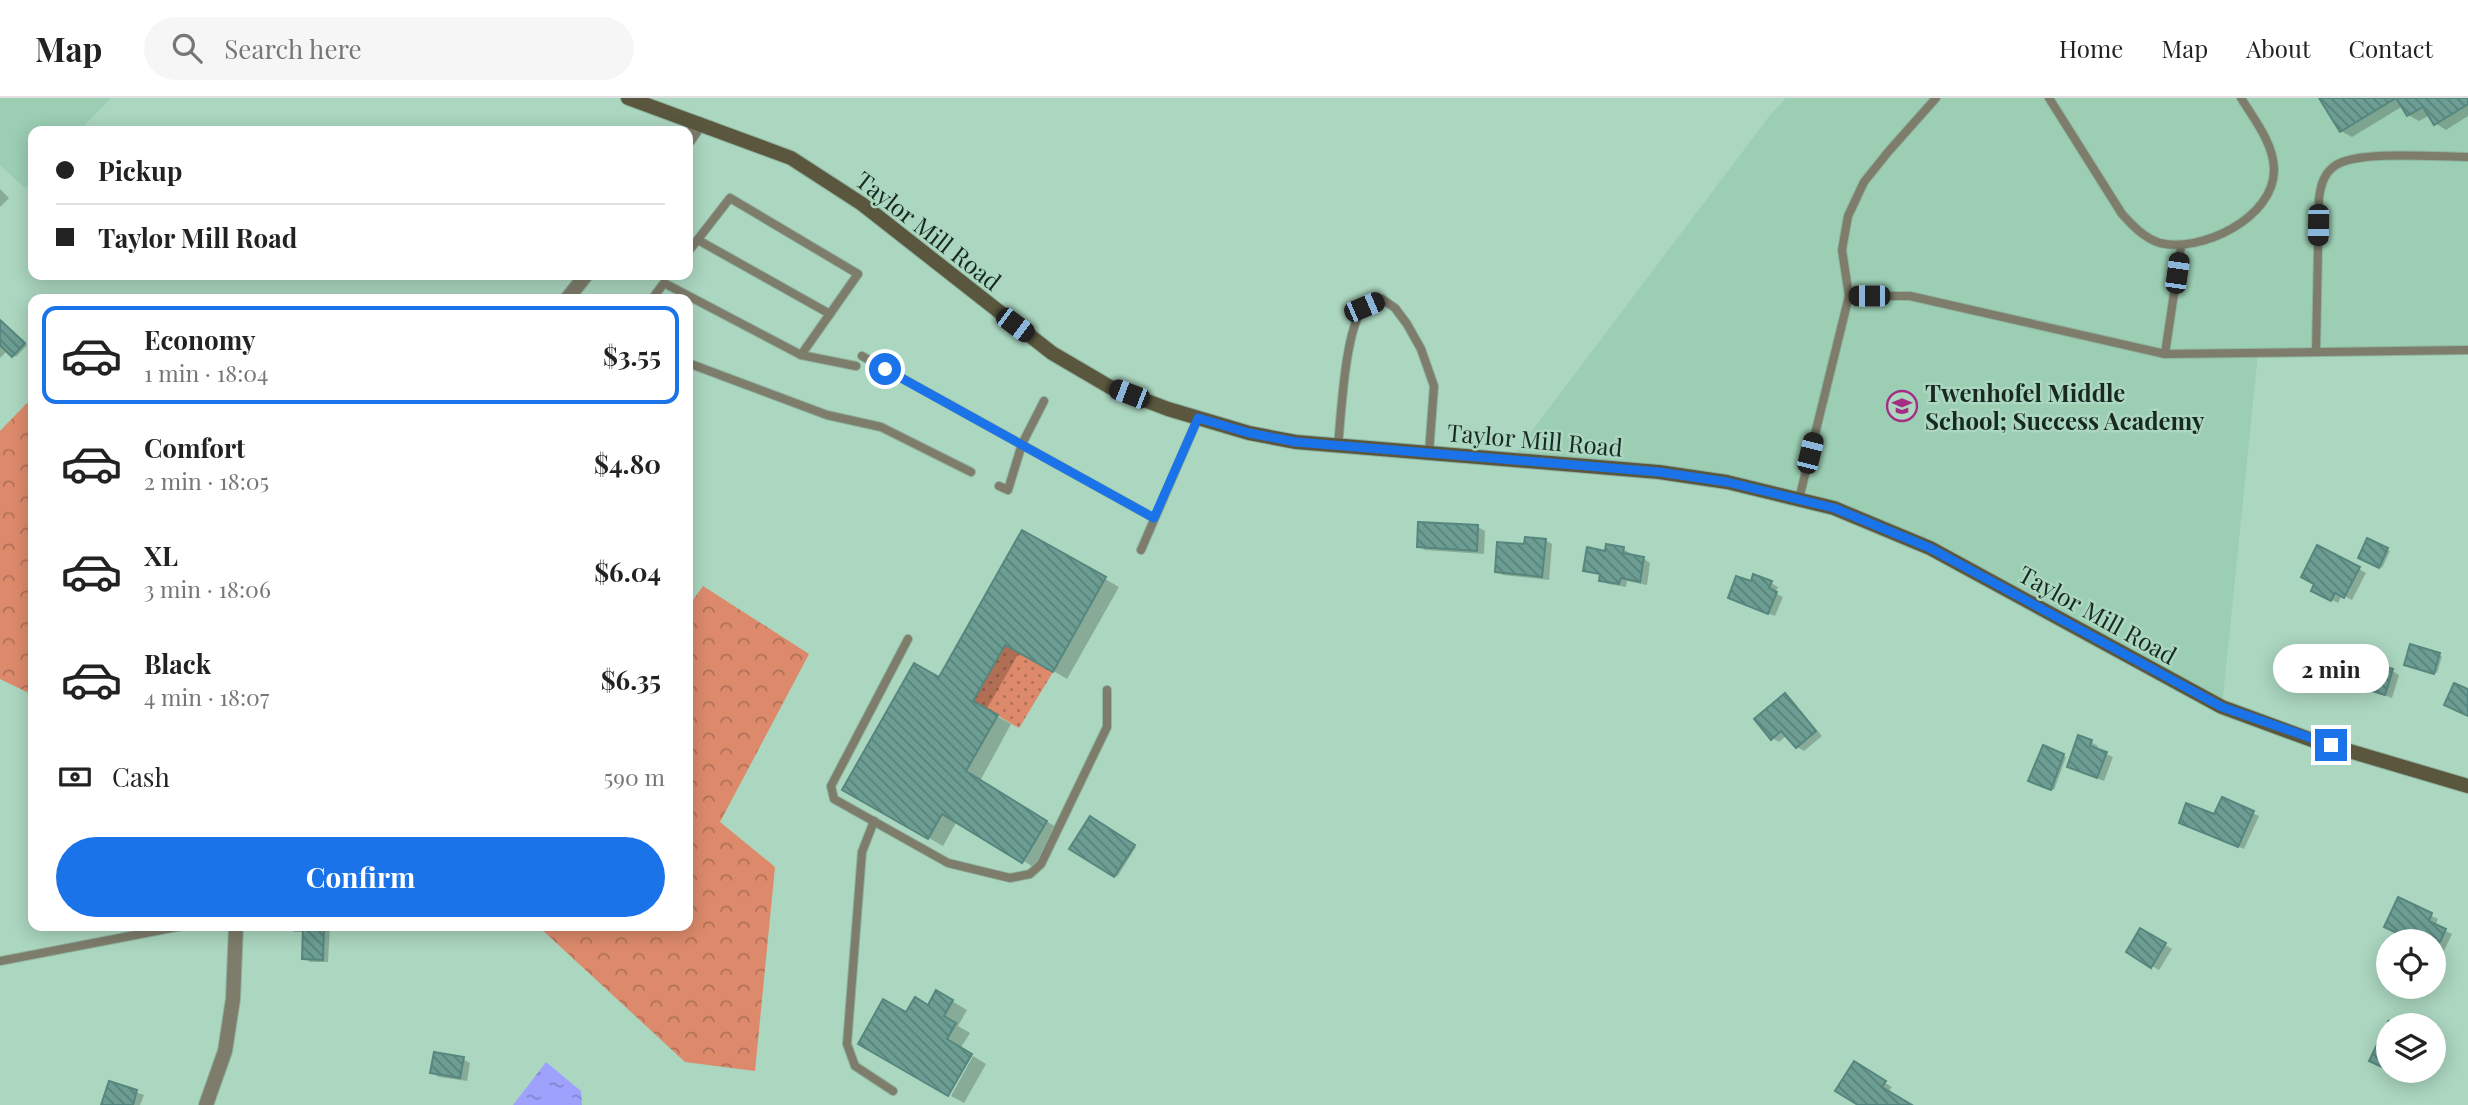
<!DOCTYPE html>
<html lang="en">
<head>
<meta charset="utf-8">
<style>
  body { margin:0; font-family:"Playfair Display",serif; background:#f6f6f6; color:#222; height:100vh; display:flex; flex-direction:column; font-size:26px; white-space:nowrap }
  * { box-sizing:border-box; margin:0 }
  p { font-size:23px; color:#767676 }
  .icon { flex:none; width:38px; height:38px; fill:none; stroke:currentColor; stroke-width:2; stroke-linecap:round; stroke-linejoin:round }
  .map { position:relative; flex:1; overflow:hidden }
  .details { position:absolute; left:28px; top:196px; width:665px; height:637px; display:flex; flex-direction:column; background:#fff; border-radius:14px; box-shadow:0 4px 18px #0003 }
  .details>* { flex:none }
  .hud { position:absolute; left:28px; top:28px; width:665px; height:154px; border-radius:14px; box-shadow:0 4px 18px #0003; display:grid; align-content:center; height:154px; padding:0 28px; background:#fff }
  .tools { position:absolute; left:2376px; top:831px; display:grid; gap:14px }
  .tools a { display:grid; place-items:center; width:70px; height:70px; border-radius:50%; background:#fff; box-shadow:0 4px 18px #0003; font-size:35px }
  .end { position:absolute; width:32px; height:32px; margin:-16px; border:9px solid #1a73e8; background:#fff; box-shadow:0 0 0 4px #fff }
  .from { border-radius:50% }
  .bubble { position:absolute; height:49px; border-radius:24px; background:#fff; box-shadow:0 4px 18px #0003; font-size:23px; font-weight:700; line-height:49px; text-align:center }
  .car { position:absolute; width:21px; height:42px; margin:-21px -10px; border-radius:9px; box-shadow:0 0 5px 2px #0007; background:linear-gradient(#222 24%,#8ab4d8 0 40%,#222 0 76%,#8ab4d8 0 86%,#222 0) }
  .hud b { display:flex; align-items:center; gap:24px; height:66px; font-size:26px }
  .hud b+b { border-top:2px solid #e0e0e0 }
  .hud i { width:18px; height:18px; background:#222 }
  ul { padding:12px 0 0; list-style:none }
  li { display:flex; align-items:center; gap:21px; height:98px; margin:0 14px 10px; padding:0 14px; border:4px solid transparent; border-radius:14px }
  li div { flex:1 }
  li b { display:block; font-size:26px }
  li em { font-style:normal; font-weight:700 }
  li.current { border-color:#1a73e8 }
  li>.icon { width:63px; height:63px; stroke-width:1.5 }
  .pay { display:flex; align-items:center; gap:18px; height:77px; padding:0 28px; font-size:26px }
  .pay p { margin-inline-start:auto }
  .button { display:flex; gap:14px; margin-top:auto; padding:14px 28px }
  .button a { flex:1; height:80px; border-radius:42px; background:#1a73e8; color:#fff; font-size:28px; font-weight:700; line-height:80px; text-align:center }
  header { display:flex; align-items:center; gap:42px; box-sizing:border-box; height:98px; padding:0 35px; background:#fff; border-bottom:2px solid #e0e0e0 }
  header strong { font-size:33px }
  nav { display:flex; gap:38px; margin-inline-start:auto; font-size:24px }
  .search { width:490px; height:63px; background:#f6f6f6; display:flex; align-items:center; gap:18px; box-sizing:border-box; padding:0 24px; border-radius:38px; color:#767676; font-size:26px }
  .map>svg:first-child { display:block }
</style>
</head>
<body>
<header>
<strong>Map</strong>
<div class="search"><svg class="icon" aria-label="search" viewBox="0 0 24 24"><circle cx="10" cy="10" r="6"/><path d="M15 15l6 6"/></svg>Search here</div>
<nav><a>Home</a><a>Map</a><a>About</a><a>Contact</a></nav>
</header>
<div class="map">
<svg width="2468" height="1007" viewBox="0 0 2468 1007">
  <defs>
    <pattern id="green-dots" width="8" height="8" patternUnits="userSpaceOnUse" patternTransform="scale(1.75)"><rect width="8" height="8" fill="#dc8a6b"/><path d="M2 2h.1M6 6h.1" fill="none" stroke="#b17158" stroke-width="1.8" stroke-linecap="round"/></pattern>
    <pattern id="forest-crowns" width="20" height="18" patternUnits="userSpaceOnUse" patternTransform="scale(1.75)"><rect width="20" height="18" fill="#dc8a6b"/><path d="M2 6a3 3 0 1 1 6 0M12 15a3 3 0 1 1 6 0" fill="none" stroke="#b17158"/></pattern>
    <pattern id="water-ripples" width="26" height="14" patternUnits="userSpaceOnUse" patternTransform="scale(1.75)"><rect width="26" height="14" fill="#9fa2fd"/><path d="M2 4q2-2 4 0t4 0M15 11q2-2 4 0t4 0" fill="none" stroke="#8184cc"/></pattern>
    <pattern id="building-back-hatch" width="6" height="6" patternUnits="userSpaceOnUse" patternTransform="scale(1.75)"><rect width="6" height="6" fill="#6c9e94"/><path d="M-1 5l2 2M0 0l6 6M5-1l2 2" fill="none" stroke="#588178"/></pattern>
  </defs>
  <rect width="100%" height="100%" fill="#abd6bf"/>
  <g fill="#9bceb3">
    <polygon points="0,0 111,0 79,33 33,33 33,82 25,90 0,67"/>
    <polygon points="1786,0 2468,0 2468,252 2258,255 2222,609 1930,450 1766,393 1510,362 1771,16"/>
  </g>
  <polygon fill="url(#green-dots)" points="1005,547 1053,574 1019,630 973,603"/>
  <g fill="url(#forest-crowns)">
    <polygon points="27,305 33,311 33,597 0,581 0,333"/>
    <polygon points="703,488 809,556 720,724 775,769 755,973 685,964 538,828 688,828 688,509"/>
  </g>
  <polygon fill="url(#water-ripples)" points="546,964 581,993 582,1007 513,1007"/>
  <g fill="#0003">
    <polygon points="2321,0 2468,0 2468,18 2446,32 2435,25 2430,17 2419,23 2408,17 2403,8 2352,39 2341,33"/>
    <polygon points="0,91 9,100 0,109"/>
    <polygon points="0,226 4,227 27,247 16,259 8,252 0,260"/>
    <polygon points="1478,429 1485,433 1484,456 1425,452 1418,448"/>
    <polygon points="1023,434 1119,489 1067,581 1020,553 986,612 1011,626 980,683 1061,732 1037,771 957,723 943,748 845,692 939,582"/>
    <polygon points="1545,442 1552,446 1549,482 1503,477 1496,473 1525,448"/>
    <polygon points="2368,443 2390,453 2382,470 2360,459"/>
    <polygon points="1623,451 1630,455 1630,459 1644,461 1650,465 1647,487 1627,483 1626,489 1608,486 1601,482 1602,478 1585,472 1606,455"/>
    <polygon points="2359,471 2366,475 2352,502 2342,497 2338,505 2313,492"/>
    <polygon points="1752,485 1771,485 1778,489 1775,495 1783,499 1775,518 1730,500"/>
    <polygon points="2439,557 2442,558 2437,575 2406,566"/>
    <polygon points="2392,573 2399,577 2392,600 2351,585"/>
    <polygon points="1785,598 1792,602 1822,638 1804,653 1797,649 1787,637 1779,644 1772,640"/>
    <polygon points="2091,644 2098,648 2096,652 2113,659 2104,683 2076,672"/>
    <polygon points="2044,649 2066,659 2054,692 2033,684"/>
    <polygon points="2222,701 2259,718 2244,751 2187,727 2215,719"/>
    <polygon points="1091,720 1136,749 1117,779 1072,750"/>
    <polygon points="2399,802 2438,821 2435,828 2452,836 2443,855 2434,851 2434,844"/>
    <polygon points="288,828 330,828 328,864 310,864 304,860 305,834 294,834 288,830"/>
    <polygon points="2141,832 2172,851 2159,872 2128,854"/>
    <polygon points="937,894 967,912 958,928 970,935 960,951 907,916 929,909"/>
    <polygon points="2389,938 2389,971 2378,966"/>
    <polygon points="973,958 986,966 964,1005 951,998"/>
    <polygon points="463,961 470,965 467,983 439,979 432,975"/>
    <polygon points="1854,966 1892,989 1888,994 1906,1007 1861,1007"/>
    <polygon points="2412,973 2424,973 2422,978"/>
    <polygon points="110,985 144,997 140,1007 103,1007"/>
  </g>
  <g fill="url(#building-back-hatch)" stroke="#56877e" stroke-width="2">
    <polygon points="2319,0 2396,0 2340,34"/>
    <polygon points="2396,0 2468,0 2468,6 2434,27 2423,9 2407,18"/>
    <polygon points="0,222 25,245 12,259 0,247"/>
    <polygon points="1418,424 1478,427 1477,453 1417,449"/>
    <polygon points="1022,432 1106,479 1053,574 1005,547 973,603 998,617 966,673 1047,723 1022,765 942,716 928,741 842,692 914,565 939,579"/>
    <polygon points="1525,439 1546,441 1542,479 1495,474 1497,444 1524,446"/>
    <polygon points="2367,440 2388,450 2379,470 2358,460"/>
    <polygon points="1606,446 1624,449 1623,455 1644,459 1640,484 1621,480 1619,486 1599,483 1600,476 1583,473 1587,449 1605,453"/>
    <polygon points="2317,447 2360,469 2344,500 2335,495 2331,503 2311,493 2314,486 2301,479"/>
    <polygon points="1753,476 1772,483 1769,490 1777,494 1768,516 1728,500 1736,478 1751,483"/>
    <polygon points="2410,546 2440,555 2434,576 2404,567"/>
    <polygon points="2357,560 2393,571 2385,597 2349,586"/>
    <polygon points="2454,585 2468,591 2468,618 2444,607"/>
    <polygon points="1785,595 1816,633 1796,650 1781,633 1771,642 1754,621"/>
    <polygon points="2078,637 2092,642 2090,648 2107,654 2097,680 2067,669"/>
    <polygon points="2043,647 2064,656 2051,692 2028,683"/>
    <polygon points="2222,699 2254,713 2238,749 2179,725 2186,705 2214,716"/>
    <polygon points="1090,718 1135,747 1114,779 1069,751"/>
    <polygon points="2398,799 2432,815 2429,823 2446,831 2440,844 2416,844 2384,829"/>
    <polygon points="303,828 324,828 323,862 302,861"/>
    <polygon points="2140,830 2166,845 2151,870 2126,854"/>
    <polygon points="936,892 953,902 944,918 956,925 947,941 972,956 948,998 858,946 883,901 906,914 915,899 928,907"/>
    <polygon points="2389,922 2389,959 2384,970 2369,963"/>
    <polygon points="434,954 464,959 460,980 430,975"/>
    <polygon points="1854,963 1886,983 1882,989 1912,1007 1858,1007 1835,993"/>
    <polygon points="109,983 137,992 133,1007 101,1007"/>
  </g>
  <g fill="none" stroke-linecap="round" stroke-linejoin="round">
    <g stroke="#8eb39f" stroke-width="10">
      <g id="service">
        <path d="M2049 0 2122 116C2133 128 2144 140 2160 145 2201 155 2274 120 2274 72 2274 46 2254 21 2241 0"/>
        <polyline points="698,142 830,216"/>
        <polyline points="688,154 730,100 858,176 801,257"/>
        <polyline points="1849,198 1910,198 2165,256 2468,252"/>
        <polyline points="652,201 664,185 801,257 856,268"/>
        <path d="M2316 254 2319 100C2321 86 2324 75 2336 67 2360 52 2438 59 2468 59"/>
        <polyline points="2165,256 2181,148"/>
        <polyline points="862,258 1154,420"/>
        <polyline points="688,265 827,317 881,329 971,374"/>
        <path d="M1338 348C1341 319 1345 231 1363 211 1367 206 1376 204 1382 201L1395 210 1407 226 1421 251 1434 288 1429 355"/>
        <polyline points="999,388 1008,392 1022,346 1044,303"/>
        <polyline points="1799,401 1849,198 1842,152 1848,118 1864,84 1888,54 1936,0"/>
        <polyline points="1141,452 1198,320"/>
        <polyline points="908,541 831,688 834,701 948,765 1010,780 1030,776 1041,766 1107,629 1107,592"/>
        <polyline points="874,723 862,754 847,946 855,968 893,993"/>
        <polyline points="0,863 182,828"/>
      </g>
    </g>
    <g stroke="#8eb39f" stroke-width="16">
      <g id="minor">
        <polyline points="688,42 699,26"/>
        <polyline points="567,201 586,177"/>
        <polyline points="206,1007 225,953 233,901 236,828"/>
      </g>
    </g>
    <g stroke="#8eb39f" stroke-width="16">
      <polyline id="secondary" points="628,0 791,60 862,106 1052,255 1110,289 1168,311 1249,335 1296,344 1659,374 1727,384 1834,410 1930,450 2222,609 2312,642 2468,688"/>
    </g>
    <use href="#service" stroke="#7e7c6b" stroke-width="8"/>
    <use href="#minor" stroke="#7e7c6b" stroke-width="14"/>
    <use href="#secondary" stroke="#5a573e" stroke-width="14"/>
  </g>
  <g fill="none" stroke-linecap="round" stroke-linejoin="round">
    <polyline stroke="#1a73e8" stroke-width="9" points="885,271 1154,420 1198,320 1249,335 1296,344 1659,374 1727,384 1834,410 1930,450 2222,609 2331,647"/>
  </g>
  <defs>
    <g id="school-ring" transform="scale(1.575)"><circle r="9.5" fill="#abd6bf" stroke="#a52d83" stroke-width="1.5"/><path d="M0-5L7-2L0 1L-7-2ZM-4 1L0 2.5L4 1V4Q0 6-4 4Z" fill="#a52d83"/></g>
  </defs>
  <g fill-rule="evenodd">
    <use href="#school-ring" x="1902" y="308"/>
  </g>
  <g text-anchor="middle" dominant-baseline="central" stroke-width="5" stroke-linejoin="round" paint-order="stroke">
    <g font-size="24" fill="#182921" stroke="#abd6bf">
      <text transform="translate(929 132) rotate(38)">Taylor Mill Road</text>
      <text transform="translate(1535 341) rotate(5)">Taylor Mill Road</text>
      <text transform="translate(2098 516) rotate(29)">Taylor Mill Road</text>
    </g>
    <g font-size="24" font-weight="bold" fill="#182921" stroke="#abd6bf" text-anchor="start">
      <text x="1925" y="294">Twenhofel Middle<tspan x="1925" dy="28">School; Success Academy</tspan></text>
    </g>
  </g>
</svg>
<div class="tools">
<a><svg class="icon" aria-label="locate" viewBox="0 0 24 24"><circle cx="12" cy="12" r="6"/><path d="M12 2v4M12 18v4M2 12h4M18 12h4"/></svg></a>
<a><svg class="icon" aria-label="layers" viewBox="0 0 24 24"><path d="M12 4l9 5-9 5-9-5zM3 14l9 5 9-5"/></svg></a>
</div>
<i class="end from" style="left:885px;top:271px"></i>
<i class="end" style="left:2331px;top:647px"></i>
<div class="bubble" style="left:2273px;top:546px;width:116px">2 min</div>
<i class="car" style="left:2318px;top:127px;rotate:181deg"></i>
<i class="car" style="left:2177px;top:175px;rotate:8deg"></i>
<i class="car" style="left:1869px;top:198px;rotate:270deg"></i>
<i class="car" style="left:1364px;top:209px;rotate:67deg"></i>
<i class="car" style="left:1015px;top:227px;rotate:127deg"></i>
<i class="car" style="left:1129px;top:296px;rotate:291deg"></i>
<i class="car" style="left:1810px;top:355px;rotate:14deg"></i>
<div class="hud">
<b><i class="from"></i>Pickup</b>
<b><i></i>Taylor Mill Road</b>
</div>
<section class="details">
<ul>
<li class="current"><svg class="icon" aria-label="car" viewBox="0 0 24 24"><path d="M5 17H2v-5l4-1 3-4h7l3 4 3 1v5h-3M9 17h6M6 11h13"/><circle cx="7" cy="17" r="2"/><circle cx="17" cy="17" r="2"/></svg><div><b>Economy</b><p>1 min · 18:04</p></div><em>$3.55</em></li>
<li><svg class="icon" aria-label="car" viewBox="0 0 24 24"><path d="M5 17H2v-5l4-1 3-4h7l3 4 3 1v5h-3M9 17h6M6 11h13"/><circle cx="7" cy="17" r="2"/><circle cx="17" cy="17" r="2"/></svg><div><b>Comfort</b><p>2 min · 18:05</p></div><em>$4.80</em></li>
<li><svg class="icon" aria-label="car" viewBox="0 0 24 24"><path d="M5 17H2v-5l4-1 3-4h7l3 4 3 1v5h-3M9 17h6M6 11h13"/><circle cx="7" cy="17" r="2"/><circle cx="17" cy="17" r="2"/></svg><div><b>XL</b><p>3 min · 18:06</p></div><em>$6.04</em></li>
<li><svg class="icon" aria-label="car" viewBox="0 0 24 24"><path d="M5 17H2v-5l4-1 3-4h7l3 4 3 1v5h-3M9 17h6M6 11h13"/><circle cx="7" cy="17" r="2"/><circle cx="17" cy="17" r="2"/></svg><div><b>Black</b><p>4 min · 18:07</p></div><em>$6.35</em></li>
</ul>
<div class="pay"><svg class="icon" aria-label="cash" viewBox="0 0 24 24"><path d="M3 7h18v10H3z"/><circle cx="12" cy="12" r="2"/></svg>Cash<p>590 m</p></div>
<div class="button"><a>Confirm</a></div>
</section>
</div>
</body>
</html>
